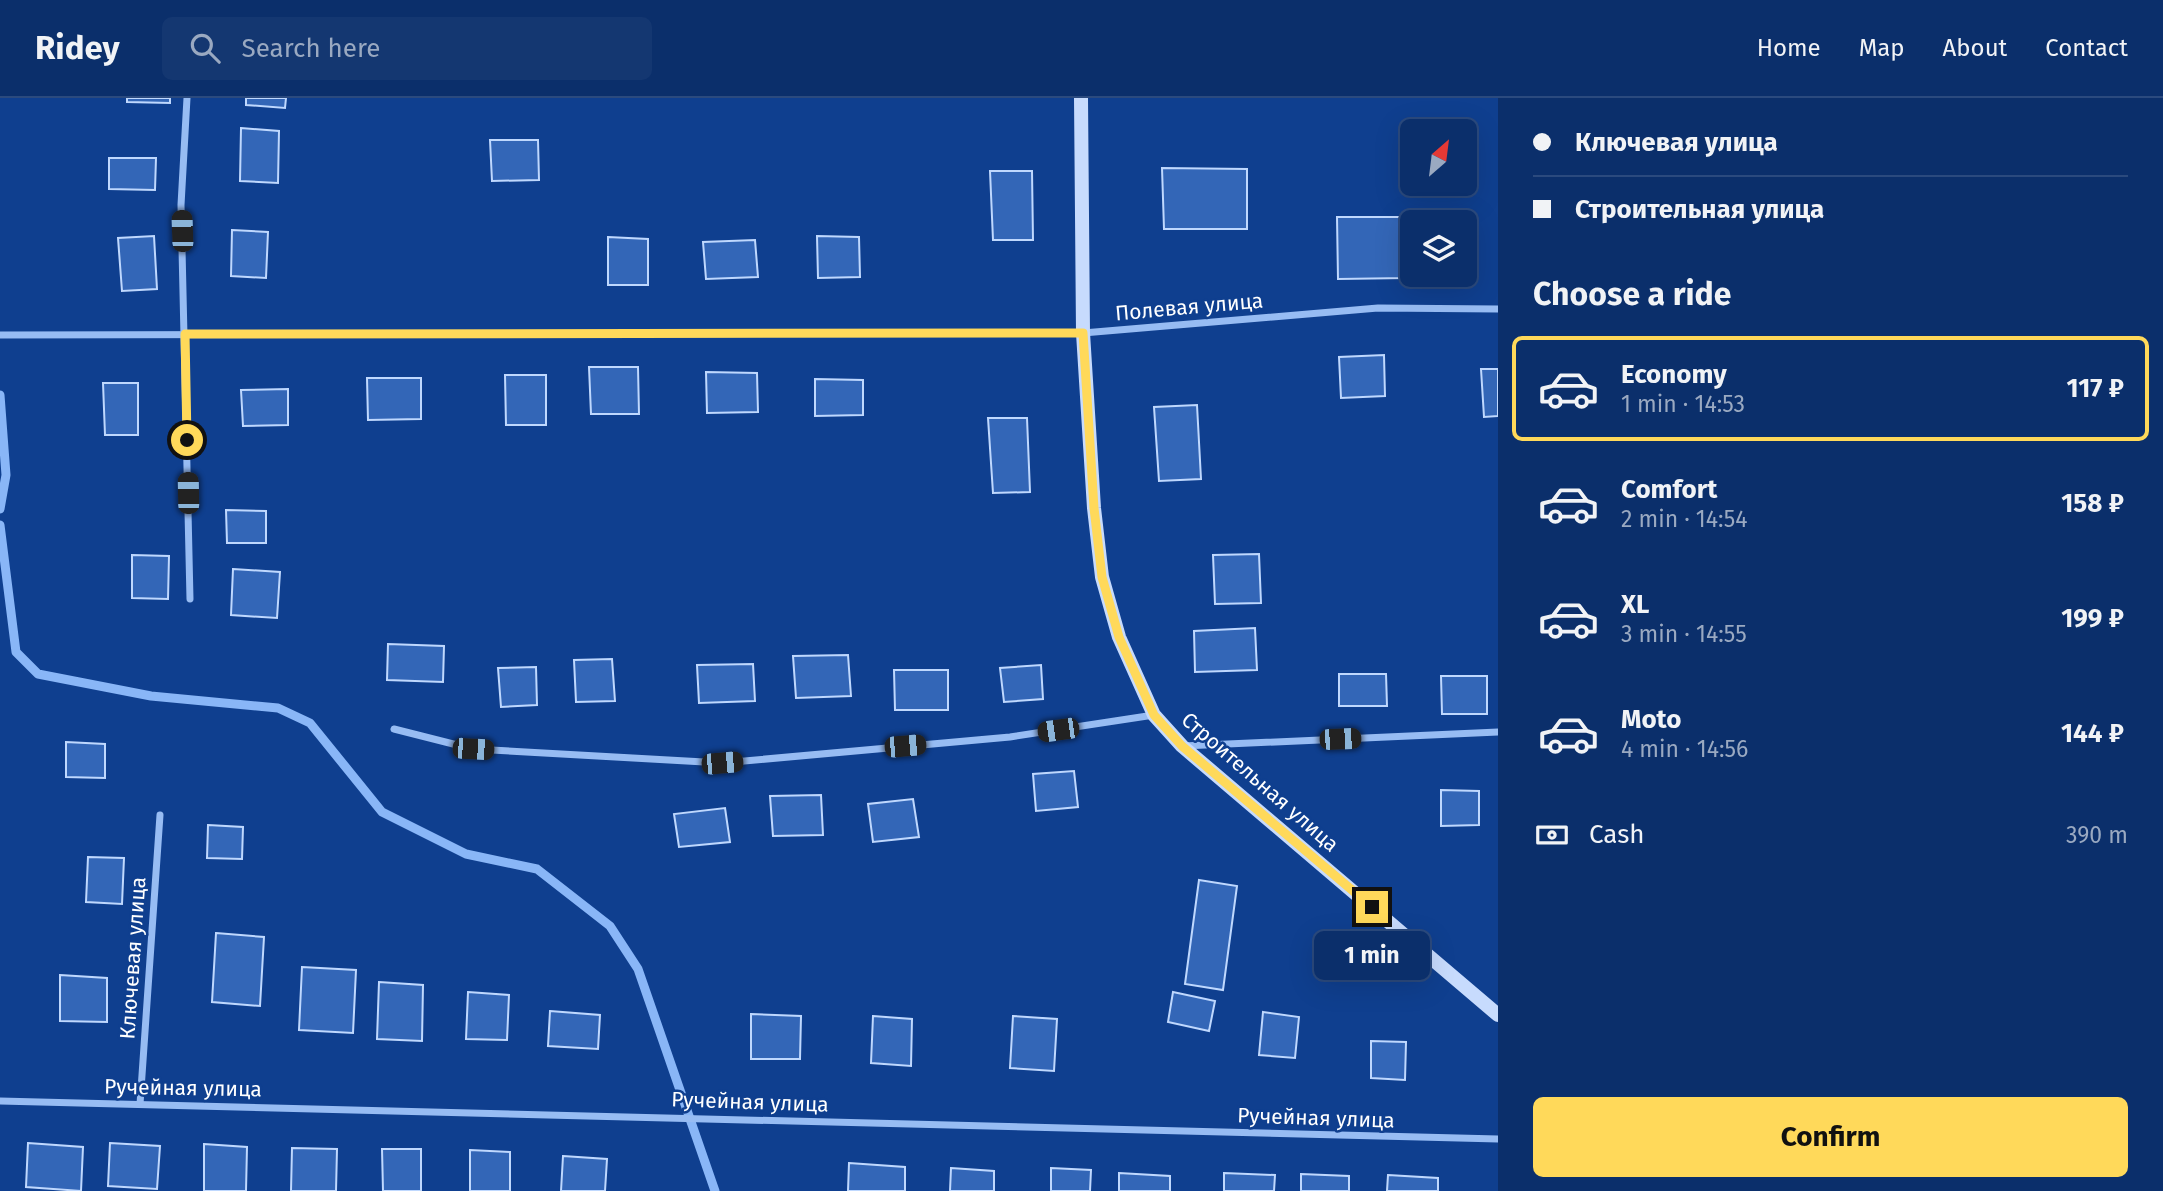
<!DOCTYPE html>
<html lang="en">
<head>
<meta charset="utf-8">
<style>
  body { margin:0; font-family:"Fira Sans",sans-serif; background:#143771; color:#f1f3f6; height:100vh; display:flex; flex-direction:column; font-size:26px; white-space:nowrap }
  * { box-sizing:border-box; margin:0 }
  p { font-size:23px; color:#9aa9c1 }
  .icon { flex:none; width:38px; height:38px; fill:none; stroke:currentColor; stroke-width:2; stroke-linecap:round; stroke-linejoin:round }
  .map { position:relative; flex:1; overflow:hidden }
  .drawer { display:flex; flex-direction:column; background:#0b2f6b; width:665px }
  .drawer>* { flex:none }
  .top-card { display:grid; align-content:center; height:154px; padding:0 35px; background:#0b2f6b }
  .needle { width:46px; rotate:28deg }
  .fabs { position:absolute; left:1400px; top:21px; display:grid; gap:14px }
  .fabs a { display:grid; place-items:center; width:77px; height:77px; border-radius:10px; background:#0b2f6b; box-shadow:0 7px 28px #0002,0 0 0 2px #2b4a7e; font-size:35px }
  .end { position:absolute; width:32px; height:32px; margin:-16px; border:9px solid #ffd95a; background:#111; box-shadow:0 0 0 4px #111 }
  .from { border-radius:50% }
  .bubble { position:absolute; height:49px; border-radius:10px; background:#0b2f6b; box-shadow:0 7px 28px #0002,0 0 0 2px #2b4a7e; font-size:23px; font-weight:700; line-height:49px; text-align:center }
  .car { position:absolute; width:21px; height:42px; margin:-21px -10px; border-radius:9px; box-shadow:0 0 5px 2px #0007; background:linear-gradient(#222 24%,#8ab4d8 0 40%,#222 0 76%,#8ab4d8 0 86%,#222 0) }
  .top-card b { display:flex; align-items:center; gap:24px; height:66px; font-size:26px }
  .top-card b+b { border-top:2px solid #2b4a7e }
  .top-card i { width:18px; height:18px; background:#f1f3f6 }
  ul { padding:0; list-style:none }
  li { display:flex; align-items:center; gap:21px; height:105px; margin:0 14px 10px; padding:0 21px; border:4px solid transparent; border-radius:10px }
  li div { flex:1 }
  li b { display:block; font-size:26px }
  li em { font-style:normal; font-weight:700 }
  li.current { border-color:#ffd95a }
  li>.icon { width:63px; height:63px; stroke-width:1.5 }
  h2 { padding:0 35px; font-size:32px; line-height:84px }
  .pay { display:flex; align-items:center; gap:18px; height:77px; padding:0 35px; font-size:26px }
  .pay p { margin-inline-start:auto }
  .button { display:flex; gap:14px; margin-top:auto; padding:14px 35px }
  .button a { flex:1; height:80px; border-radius:10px; background:#ffd95a; color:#111; font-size:28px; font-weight:700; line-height:80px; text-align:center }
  header { display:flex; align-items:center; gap:42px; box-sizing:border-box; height:98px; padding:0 35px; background:#0b2f6b; border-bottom:2px solid #2b4a7e }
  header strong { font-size:33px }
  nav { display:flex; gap:38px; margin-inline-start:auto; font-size:24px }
  .search { width:490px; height:63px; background:#143771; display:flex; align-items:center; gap:18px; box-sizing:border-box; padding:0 24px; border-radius:10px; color:#9aa9c1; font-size:26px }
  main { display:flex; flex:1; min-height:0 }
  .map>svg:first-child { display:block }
</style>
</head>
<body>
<header>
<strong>Ridey</strong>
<div class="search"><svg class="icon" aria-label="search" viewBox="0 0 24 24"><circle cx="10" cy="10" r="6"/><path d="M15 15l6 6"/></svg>Search here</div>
<nav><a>Home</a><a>Map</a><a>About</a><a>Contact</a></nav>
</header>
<main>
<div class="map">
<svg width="1498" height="1093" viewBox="0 0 1498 1093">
  <rect width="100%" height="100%" fill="#0f3f8f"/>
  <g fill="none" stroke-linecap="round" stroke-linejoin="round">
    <g stroke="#89b6f7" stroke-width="9">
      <polyline points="0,297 6,377 0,411"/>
      <polyline points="0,427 16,554 38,576 151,598 278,610 310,625 382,714 466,756 537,771 610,828 638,871 715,1093"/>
    </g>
  </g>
  <g fill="#3366b7" stroke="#bfd8fe" stroke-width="2">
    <polygon points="127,0 170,0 170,5 127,4"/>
    <polygon points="246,0 286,0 285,10 246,7"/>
    <polygon points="241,30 279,33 278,85 240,83"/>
    <polygon points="490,42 538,42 539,82 492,83"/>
    <polygon points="109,60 156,60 155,92 109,91"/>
    <polygon points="1162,70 1247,71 1247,131 1164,131"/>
    <polygon points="990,73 1032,73 1033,142 993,142"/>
    <polygon points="1337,119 1407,119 1406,180 1338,181"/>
    <polygon points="232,132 268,134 266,180 231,178"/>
    <polygon points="154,138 157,191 122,193 118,140"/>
    <polygon points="817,138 859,139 860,179 818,180"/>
    <polygon points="608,139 648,141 648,187 608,187"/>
    <polygon points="755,142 758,179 706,181 703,144"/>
    <polygon points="1384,257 1385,298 1341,300 1339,259"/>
    <polygon points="589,269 638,269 639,316 591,316"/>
    <polygon points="1481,271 1498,271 1498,318 1484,319"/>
    <polygon points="706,274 757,275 758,314 707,315"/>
    <polygon points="505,277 546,277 546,327 506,327"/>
    <polygon points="367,280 421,280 421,321 368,322"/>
    <polygon points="815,281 863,282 863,317 815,318"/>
    <polygon points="103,285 138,285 138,337 105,337"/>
    <polygon points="288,291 288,327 243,328 241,292"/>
    <polygon points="1197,307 1201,381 1159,383 1154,309"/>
    <polygon points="988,320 1027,320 1030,394 993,395"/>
    <polygon points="226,412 266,413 266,445 227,445"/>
    <polygon points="1259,456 1261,505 1215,506 1213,457"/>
    <polygon points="132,457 169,458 168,501 132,500"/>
    <polygon points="233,471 280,474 277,520 231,517"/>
    <polygon points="1255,530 1257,572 1195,574 1194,533"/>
    <polygon points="388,546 444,548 443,584 387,582"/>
    <polygon points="848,557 851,598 796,600 793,558"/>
    <polygon points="612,561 615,603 576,604 574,562"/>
    <polygon points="753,566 755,603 699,605 697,567"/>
    <polygon points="1041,567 1043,601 1004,604 1000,570"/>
    <polygon points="536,569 537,607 501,609 498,570"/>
    <polygon points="894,572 948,572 948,612 895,612"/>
    <polygon points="1339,576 1386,576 1387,608 1339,608"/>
    <polygon points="1441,578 1487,578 1487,616 1442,616"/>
    <polygon points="66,644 105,646 105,680 66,679"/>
    <polygon points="1074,673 1078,709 1036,713 1033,676"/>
    <polygon points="1441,692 1479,693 1479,727 1441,728"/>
    <polygon points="821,697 823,737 773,738 770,698"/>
    <polygon points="913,701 919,739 873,744 868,706"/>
    <polygon points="725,710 730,744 679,749 674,716"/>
    <polygon points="208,727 243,729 242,761 207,760"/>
    <polygon points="88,759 124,760 122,806 86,804"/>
    <polygon points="1199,782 1237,788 1223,892 1185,886"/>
    <polygon points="1347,834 1376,839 1370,879 1341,873"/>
    <polygon points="216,835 264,839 260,908 212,904"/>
    <polygon points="302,869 356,872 353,935 299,932"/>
    <polygon points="60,877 107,880 107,924 60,923"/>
    <polygon points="379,884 423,887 422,943 377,941"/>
    <polygon points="468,894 509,897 507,942 466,941"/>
    <polygon points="1173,894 1215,903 1209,933 1168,924"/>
    <polygon points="550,913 600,917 598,951 548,948"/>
    <polygon points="1263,914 1299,919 1295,960 1259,957"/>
    <polygon points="751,916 801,918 800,961 751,961"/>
    <polygon points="873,918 912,921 911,968 871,965"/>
    <polygon points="1013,918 1057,921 1054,973 1010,970"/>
    <polygon points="1371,943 1406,944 1405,982 1371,980"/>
    <polygon points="28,1045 83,1049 81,1093 26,1089"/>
    <polygon points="110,1045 160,1048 157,1091 108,1088"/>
    <polygon points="204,1046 247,1049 246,1093 204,1093"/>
    <polygon points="292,1050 337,1051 336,1093 291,1093"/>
    <polygon points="382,1051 421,1051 421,1093 383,1093"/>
    <polygon points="470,1052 510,1054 510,1093 470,1093"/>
    <polygon points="563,1058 607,1061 605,1093 561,1093"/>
    <polygon points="849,1065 905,1069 905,1093 848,1093"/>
    <polygon points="951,1070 994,1073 994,1093 950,1093"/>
    <polygon points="1051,1070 1091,1072 1090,1093 1051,1093"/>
    <polygon points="1119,1075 1170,1078 1170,1093 1119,1093"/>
    <polygon points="1224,1075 1275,1077 1274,1093 1224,1093"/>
    <polygon points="1301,1076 1349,1078 1349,1093 1301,1093"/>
    <polygon points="1388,1077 1438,1080 1438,1093 1387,1093"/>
  </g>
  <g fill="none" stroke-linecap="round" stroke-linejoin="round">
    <g stroke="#97bcf3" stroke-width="7">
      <polyline points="187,0 181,107 190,501"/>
      <polyline points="0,237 1083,235 1378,210 1498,211"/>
      <polyline points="394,631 473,651 722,665 1010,639 1154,617"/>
      <polyline points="1183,648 1498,634"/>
      <polyline points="0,1003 1498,1041"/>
      <polyline points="140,1006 160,717"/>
    </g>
    <polyline stroke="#c7dbfd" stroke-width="14" points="1081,0 1083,235 1094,410 1102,479 1119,539 1154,617 1182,648 1498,917"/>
  </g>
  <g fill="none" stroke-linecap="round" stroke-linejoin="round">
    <polyline stroke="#ffd95a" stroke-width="9" points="187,342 185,236 1083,235 1094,410 1102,479 1119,539 1154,617 1182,648 1372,809"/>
  </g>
  <g text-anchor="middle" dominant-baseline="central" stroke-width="5" stroke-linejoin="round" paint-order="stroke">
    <g font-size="21" fill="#fff" stroke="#0f3f8f">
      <text transform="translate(1189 209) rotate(-5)">Полевая улица</text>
      <text transform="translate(1260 684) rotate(41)">Строительная улица</text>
      <text transform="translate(133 860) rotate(-86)">Ключевая улица</text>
      <text transform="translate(183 990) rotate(1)">Ручейная улица</text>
      <text transform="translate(750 1004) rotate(2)">Ручейная улица</text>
      <text transform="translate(1316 1020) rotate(2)">Ручейная улица</text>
    </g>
  </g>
</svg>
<div class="fabs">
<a><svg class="needle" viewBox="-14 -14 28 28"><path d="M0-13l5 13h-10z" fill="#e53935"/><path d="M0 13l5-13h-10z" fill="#9aa9c1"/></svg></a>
<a><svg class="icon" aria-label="layers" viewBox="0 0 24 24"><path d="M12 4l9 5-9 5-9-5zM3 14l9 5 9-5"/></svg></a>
</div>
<i class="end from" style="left:187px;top:342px"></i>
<i class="end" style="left:1372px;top:809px"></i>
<div class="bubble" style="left:1314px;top:833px;width:116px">1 min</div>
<i class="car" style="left:182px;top:133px;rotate:358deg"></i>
<i class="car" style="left:188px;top:395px;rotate:359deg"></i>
<i class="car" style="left:1058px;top:632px;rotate:262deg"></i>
<i class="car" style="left:1340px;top:641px;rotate:88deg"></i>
<i class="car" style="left:905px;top:648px;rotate:85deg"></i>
<i class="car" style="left:473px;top:651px;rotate:93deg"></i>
<i class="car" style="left:722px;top:665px;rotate:85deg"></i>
</div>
<section class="drawer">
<div class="top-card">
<b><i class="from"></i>Ключевая улица</b>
<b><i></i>Строительная улица</b>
</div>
<h2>Choose a ride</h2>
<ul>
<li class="current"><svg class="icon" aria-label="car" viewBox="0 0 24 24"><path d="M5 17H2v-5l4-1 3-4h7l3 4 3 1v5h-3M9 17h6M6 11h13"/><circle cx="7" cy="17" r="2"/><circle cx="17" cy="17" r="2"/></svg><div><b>Economy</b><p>1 min · 14:53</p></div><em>117 ₽</em></li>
<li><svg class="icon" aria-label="car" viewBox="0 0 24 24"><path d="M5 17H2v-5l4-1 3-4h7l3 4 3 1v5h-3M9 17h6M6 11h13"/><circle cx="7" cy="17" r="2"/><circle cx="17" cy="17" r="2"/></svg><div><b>Comfort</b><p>2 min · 14:54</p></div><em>158 ₽</em></li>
<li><svg class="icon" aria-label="car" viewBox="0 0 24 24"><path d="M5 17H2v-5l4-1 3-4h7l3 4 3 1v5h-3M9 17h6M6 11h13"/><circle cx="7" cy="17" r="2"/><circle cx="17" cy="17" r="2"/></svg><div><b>XL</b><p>3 min · 14:55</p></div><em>199 ₽</em></li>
<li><svg class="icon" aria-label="car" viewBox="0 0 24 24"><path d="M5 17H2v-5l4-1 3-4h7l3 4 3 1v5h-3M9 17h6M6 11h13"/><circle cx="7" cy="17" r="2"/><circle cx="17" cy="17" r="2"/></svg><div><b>Moto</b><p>4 min · 14:56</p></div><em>144 ₽</em></li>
</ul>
<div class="pay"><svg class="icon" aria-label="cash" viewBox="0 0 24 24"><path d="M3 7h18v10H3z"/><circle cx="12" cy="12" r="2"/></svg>Cash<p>390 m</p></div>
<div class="button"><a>Confirm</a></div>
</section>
</main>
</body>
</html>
